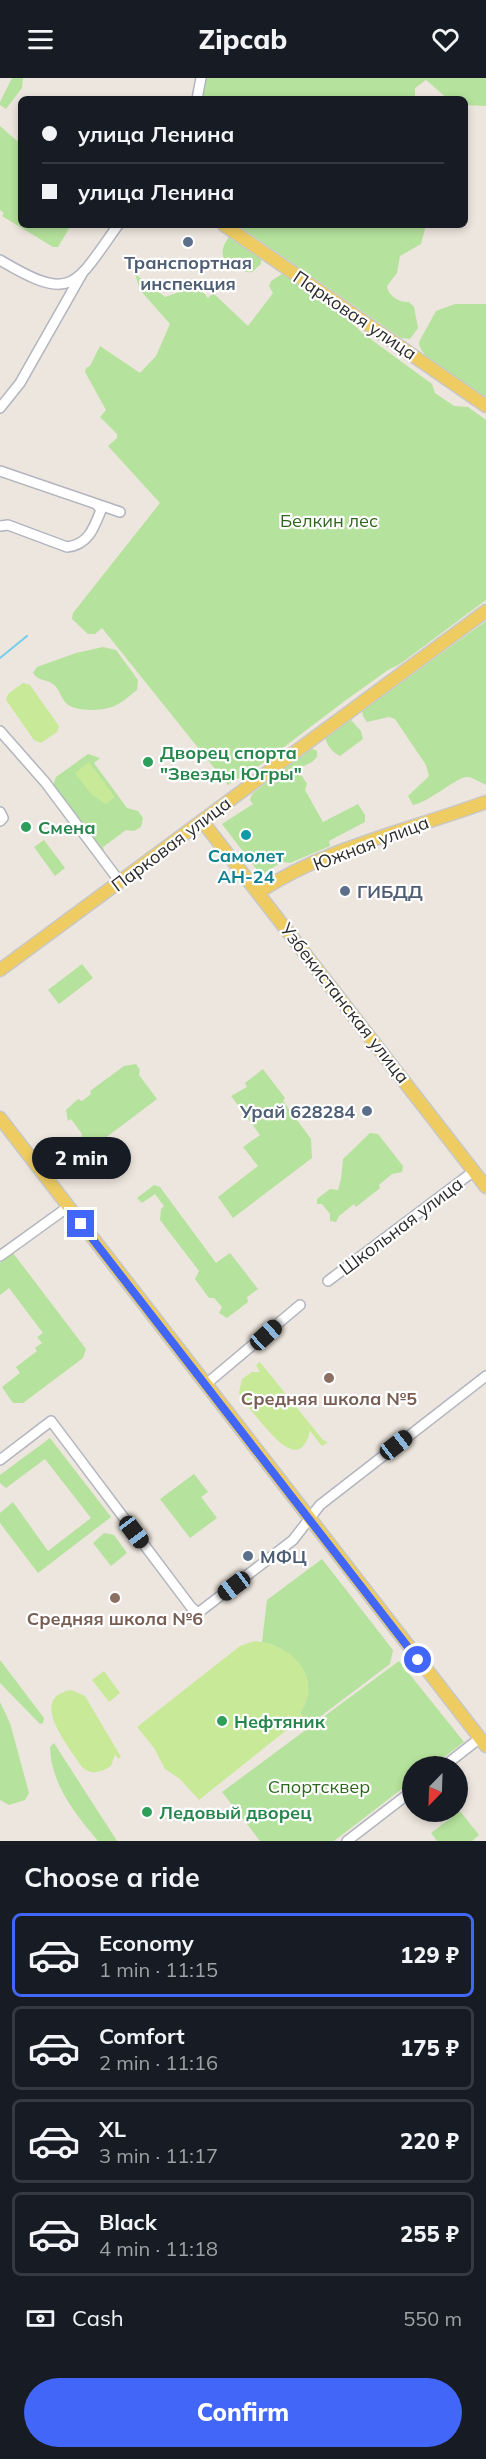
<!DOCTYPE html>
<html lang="en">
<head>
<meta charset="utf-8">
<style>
  body { margin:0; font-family:Mulish,sans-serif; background:#20242c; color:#f1f3f6; height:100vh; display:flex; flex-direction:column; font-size:22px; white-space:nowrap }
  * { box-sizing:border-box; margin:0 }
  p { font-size:20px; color:#9ea1a6 }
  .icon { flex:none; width:33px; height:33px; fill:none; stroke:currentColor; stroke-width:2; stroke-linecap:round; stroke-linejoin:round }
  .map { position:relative; height:1763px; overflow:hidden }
  .drawer { display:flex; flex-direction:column; background:#171b24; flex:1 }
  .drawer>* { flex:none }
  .hud { position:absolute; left:18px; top:18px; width:450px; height:132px; border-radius:9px; box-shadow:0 3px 9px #0003; display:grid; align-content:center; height:132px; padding:0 24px; background:#171b24 }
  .needle { width:39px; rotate:203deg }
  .buttons { position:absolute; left:402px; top:1678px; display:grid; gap:12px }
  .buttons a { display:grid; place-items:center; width:66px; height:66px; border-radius:50%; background:#171b24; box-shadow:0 3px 9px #0003; font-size:30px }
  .end { position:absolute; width:27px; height:27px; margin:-14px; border:8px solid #4266f7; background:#fff; box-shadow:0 0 0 3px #fff }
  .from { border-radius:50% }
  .bubble { position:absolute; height:42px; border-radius:21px; background:#171b24; box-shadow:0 3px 9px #0003; font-size:20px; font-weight:800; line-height:42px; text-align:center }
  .car { position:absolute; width:18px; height:36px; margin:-18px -9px; border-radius:8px; box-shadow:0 0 4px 2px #0007; background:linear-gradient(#222 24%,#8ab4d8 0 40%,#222 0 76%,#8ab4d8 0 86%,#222 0) }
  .hud b { display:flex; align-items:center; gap:21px; height:57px; font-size:22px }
  .hud b+b { border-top:2px solid #363941 }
  .hud i { width:15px; height:15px; background:#f1f3f6 }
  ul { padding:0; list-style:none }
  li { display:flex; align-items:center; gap:18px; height:84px; margin:0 12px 9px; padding:0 12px; border:3px solid #363941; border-radius:9px }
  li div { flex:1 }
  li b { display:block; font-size:22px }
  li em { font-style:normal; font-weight:800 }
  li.active { border-color:#4266f7 }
  li>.icon { width:54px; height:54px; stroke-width:1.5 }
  h2 { padding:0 24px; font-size:27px; line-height:72px }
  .pay { display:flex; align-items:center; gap:15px; height:66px; padding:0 24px; font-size:22px }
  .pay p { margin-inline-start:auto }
  .action { display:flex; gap:12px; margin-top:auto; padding:12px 24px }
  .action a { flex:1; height:69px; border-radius:36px; background:#4266f7; color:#fff; font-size:24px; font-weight:800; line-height:69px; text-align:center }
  header { display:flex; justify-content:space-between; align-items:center; height:78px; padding:0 24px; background:#171b24; font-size:27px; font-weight:800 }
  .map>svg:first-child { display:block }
</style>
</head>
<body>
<header><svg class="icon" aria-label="menu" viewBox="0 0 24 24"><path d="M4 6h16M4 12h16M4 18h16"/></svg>Zipcab<svg class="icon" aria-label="heart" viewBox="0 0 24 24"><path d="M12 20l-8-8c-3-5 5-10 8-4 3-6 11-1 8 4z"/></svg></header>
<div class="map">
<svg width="486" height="1763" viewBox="0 0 486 1763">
  <rect width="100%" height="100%" fill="#ede6de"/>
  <g fill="#b5e29c">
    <polygon points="12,0 23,0 22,10 6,31 0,27 0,24"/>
    <polygon points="206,0 486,0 486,28 465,27 465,21 448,21 426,2 415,10 415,21 202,21"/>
    <polygon points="0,48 17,63 21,58 21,147 71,147 58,169 53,169 2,138 4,135 0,132"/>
    <path d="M237 147H426L421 166 400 178 397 195 387 208C388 218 400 225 409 224L414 229 418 250 410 261 401 260Z"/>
    <path d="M229 159H231L261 180V186L252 194C245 196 226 186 223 178 221 172 225 164 229 159Z"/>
    <polygon points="135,196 165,219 182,213 191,201 208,220 213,215 248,248 273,215 269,208 271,203 282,196 284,196 330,226 350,242 361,254 432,306 435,315 454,328 468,329 486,342 486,522 400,586 388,592 346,622 243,700 235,701 228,707 102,550 95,556 88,556 72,541 73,535 160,425 108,368 117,360 117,356 100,339 106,332 85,294 86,290 90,288 100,268 140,295 156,278 170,246 140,212"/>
    <path d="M455 226H486V320C470 310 419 283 419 264L436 233Z"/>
    <path d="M486 543V707C481 705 474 700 468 699 457 698 430 724 413 727L408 718 429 698 426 687 395 641 389 639 367 644 363 638 362 633Z"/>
    <path d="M103 569 116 572 138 602 137 612C128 619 119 628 108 630 98 633 75 633 67 626 61 621 59 610 53 606 46 601 38 603 33 595L37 589 76 575Z"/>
    <path d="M350 641 361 653 363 661 340 678C333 675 324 665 326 657Z"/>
    <polygon points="313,671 317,673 317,679 312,684 293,693 302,698 307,706 305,712 323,744 358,726 365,737 365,744 329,763 330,768 290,785 282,784 261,797 222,746 253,726 250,722 252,716 308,672"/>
    <polygon points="88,676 100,680 94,685 127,730 138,733 143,740 141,749 134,753 126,752 103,769 104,774 53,707 56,699"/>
    <polygon points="44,762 65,790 55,798 34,769"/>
    <polygon points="82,886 93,900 59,926 48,912"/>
    <polygon points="136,986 140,992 139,997 157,1021 92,1070 86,1069 81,1062 82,1056 71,1041 68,1043 66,1032 78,1021 82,1023 91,1016 90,1013 124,988"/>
    <polygon points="263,991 285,1020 283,1023 311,1061 312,1080 233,1140 218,1119 258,1088 243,1069 260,1057 231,1018 247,1009 245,1005"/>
    <polygon points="370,1055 378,1056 403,1088 402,1094 392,1096 379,1107 380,1110 356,1129 354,1126 339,1138 336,1144 330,1143 330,1136 322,1126 317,1126 317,1121 330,1111 338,1112 341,1101 343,1081"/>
    <polygon points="154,1107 160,1109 216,1185 230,1175 258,1211 247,1219 248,1224 227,1240 219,1235 222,1229 214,1220 209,1220 195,1201 199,1193 160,1142 161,1131 164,1128 155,1116 142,1125 137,1120"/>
    <polygon points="13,1175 86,1271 83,1280 23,1325 13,1325 2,1309 20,1295 16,1289 37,1273 35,1270 42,1265 37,1259 43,1255 9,1210 0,1217 0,1185"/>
    <polygon points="50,1360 111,1439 38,1495 0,1445 0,1435 13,1424 48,1473 91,1440 45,1381 6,1410 0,1405 0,1397"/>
    <polygon points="194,1396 208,1414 201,1419 217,1440 190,1460 160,1421"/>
    <polygon points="104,1455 114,1457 127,1475 111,1488 93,1465"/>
    <path d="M322 1481 393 1572 390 1586 309 1647 300 1635C323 1602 295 1571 262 1564L267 1522Z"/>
    <polygon points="0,1582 44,1640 43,1645 40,1646 0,1605"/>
    <polygon points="399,1583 464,1664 431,1689 412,1689 412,1703 334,1763 260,1763 222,1714"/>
    <polygon points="0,1624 10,1645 29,1715 25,1722 9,1727 0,1722"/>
    <path d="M54 1665 117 1763H98C75 1736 51 1706 50 1669Z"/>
    <polygon points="460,1733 479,1757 472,1763 437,1763 431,1755"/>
  </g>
  <g fill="#c8e998">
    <polygon points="23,605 30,607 59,648 57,654 41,665 34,662 6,622 8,616"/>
    <polygon points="89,684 115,719 106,726 92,717 75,695"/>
    <path d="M260 1284 323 1362 328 1364 322 1368 310 1353C300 1394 272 1357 259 1342 252 1333 244 1325 239 1315L242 1301 252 1294H260L256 1287Z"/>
    <path d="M255 1563C292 1566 324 1600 300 1635L303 1639 199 1722 180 1701 165 1691 154 1670 137 1649 240 1568Z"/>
    <polygon points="104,1593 120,1615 109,1624 92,1602"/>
    <path d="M71 1612 85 1618 121 1679 118 1681 115 1676 111 1688C101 1694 92 1698 82 1689 69 1668 27 1620 71 1612Z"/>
  </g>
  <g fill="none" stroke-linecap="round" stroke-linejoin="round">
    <polyline stroke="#74ceed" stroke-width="2" points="0,580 27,558"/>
    <g stroke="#b2b5bf" stroke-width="12">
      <g id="minor">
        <polyline points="197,21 201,0"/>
        <path d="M0 182C72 225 74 209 118 147"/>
        <polyline points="0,330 20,305 83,194"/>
        <polyline points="0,393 120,434"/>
        <path d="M0 448 8 447 67 469C88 467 94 450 101 432L97 427"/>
        <polyline points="0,653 45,704 120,804"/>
        <polyline points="0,734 3,740 0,743"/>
        <polyline points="0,1178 68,1129"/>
        <polyline points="328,1203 474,1093"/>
        <polyline points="205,1307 300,1227"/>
        <polyline points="0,1382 51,1343 191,1529 198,1535 293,1462 320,1427 486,1298"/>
        <polyline points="443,1689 480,1660"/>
        <polyline points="347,1763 412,1713"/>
      </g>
    </g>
    <g stroke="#c8c8c8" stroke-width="15">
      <g id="major">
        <polyline points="224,147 486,328"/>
        <polyline points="202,743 486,1109"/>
        <path d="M259 814C327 769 410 752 486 724"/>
        <polyline points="0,892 486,533"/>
        <polyline points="0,1040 486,1668"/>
      </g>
    </g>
    <use href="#minor" stroke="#fff" stroke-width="9"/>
    <use href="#major" stroke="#eecc62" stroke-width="12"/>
  </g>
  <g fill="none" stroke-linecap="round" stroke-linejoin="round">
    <polyline stroke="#4266f7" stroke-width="8" points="81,1146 418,1582"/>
  </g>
  <g fill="#5c6f8a" stroke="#fff" stroke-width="2">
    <circle cx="188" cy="164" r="6"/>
    <circle cx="345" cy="813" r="6"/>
    <circle cx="367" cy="1033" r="6"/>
    <circle cx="248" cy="1478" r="6"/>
  </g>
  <g fill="#2e9e5b" stroke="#fff" stroke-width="2">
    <circle cx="148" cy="684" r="6"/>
    <circle cx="26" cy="749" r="6"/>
    <circle cx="222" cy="1643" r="6"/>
    <circle cx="147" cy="1734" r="6"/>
  </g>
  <circle fill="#0f9aa8" stroke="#fff" stroke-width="2" cx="246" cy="757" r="6"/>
  <g fill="#8d6e63" stroke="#fff" stroke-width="2">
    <circle cx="329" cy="1300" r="6"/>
    <circle cx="115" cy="1520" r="6"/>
  </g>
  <g text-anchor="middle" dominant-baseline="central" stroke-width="4.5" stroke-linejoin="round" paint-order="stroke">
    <g font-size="18" font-weight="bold" fill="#4e5e75" stroke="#fff" text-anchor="start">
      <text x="188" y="184" text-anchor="middle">Транспортная<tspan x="188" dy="21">инспекция</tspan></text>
      <text x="357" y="813">ГИБДД</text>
      <text x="355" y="1033" text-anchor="end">Урай 628284</text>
      <text x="260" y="1478">МФЦ</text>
    </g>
    <g font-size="18" fill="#2c2c2c" stroke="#fff">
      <text transform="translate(355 237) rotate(34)">Парковая улица</text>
      <text transform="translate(371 765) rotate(-21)">Южная улица</text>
      <text transform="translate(171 766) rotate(-37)">Парковая улица</text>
      <text transform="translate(345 925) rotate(52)">Узбекистанская улица</text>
      <text transform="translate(401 1148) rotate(-37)">Школьная улица</text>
    </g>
    <g font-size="18" fill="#2d681c" stroke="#fff">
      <text x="329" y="442">Белкин лес</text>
      <text x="319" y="1708">Спортсквер</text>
    </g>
    <g font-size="18" font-weight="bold" fill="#27864d" stroke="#fff" text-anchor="start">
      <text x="160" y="674">Дворец спорта<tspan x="160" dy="21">"Звезды Югры"</tspan></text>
      <text x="38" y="749">Смена</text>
      <text x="234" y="1643">Нефтяник</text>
      <text x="159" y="1734">Ледовый дворец</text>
    </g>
    <g font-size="18" font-weight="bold" fill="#0d838f" stroke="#fff">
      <text x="246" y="777">Самолет<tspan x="246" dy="21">АН-24</tspan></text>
    </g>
    <g font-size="18" font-weight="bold" fill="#785e54" stroke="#fff">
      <text x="329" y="1320">Средняя школа №5</text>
      <text x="115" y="1540">Средняя школа №6</text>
    </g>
  </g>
</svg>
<div class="buttons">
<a><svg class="needle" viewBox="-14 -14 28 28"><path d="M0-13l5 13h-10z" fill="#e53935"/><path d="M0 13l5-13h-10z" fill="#9ea1a6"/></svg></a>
</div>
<i class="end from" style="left:418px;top:1582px"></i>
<i class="end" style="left:81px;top:1146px"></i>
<div class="bubble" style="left:32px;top:1059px;width:99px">2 min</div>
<i class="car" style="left:266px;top:1257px;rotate:48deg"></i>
<i class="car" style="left:396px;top:1367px;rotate:52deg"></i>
<i class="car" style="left:134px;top:1454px;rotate:143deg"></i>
<i class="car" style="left:234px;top:1508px;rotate:233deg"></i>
<div class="hud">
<b><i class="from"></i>улица Ленина</b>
<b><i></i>улица Ленина</b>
</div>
</div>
<section class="drawer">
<h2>Choose a ride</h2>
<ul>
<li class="active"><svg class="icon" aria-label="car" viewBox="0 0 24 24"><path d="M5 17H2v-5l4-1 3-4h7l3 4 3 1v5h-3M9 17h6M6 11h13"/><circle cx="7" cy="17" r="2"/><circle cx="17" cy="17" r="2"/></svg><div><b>Economy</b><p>1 min · 11:15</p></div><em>129 ₽</em></li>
<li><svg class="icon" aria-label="car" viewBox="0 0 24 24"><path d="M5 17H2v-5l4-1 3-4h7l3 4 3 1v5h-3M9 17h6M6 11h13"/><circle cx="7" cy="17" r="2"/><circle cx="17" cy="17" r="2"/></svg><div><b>Comfort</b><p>2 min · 11:16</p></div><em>175 ₽</em></li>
<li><svg class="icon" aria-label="car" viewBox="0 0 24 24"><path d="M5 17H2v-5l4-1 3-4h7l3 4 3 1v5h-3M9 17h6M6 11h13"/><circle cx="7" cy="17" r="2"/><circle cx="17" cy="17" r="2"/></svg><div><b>XL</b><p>3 min · 11:17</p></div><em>220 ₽</em></li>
<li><svg class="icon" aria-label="car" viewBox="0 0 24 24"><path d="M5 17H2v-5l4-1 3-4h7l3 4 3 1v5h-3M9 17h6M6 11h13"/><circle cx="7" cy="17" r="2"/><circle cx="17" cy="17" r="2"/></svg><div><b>Black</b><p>4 min · 11:18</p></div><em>255 ₽</em></li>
</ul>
<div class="pay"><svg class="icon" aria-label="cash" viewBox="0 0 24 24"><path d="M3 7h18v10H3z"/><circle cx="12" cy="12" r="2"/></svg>Cash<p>550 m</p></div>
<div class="action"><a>Confirm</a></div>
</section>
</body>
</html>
